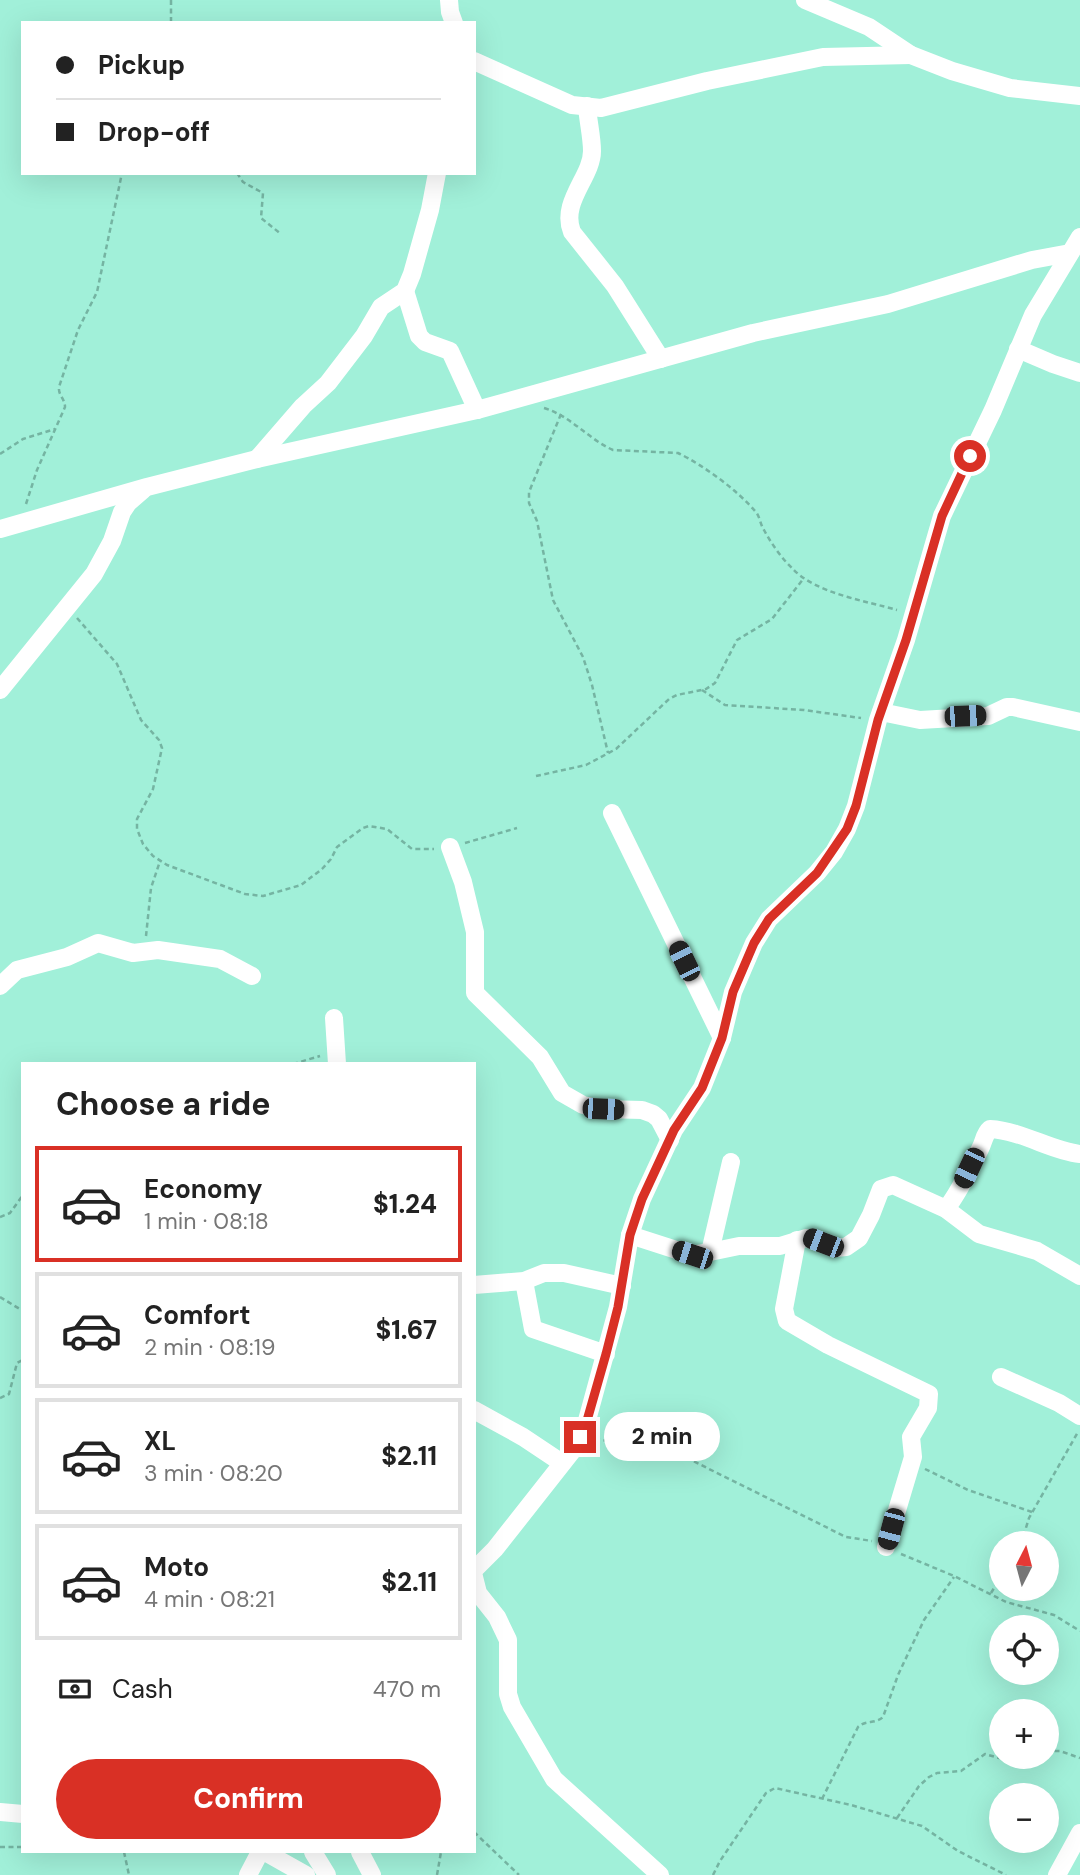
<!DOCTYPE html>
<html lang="en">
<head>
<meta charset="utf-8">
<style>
  body { margin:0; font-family:"DM Sans",sans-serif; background:#f6f6f6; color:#222; height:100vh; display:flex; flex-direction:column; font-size:26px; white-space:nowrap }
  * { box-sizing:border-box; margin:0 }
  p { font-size:23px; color:#767676 }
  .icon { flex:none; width:38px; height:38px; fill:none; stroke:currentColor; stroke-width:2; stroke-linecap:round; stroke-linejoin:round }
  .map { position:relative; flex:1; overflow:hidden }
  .drawer { position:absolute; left:21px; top:1062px; width:455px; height:791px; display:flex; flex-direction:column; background:#fff; border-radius:0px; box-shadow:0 7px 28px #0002 }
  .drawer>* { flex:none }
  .guide { position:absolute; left:21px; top:21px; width:455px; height:154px; border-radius:0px; box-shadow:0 7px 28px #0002; display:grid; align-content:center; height:154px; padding:0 35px; background:#fff }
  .needle { width:46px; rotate:6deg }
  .fabs { position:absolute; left:989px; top:1531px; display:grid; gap:14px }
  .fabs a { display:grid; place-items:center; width:70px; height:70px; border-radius:50%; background:#fff; box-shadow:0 7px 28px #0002; font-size:35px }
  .end { position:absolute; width:32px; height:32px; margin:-16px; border:9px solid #d93025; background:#fff; box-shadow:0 0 0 4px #fff }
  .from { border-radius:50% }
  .bubble { position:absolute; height:49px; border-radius:24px; background:#fff; box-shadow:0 7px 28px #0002; font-size:23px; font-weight:800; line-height:49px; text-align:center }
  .car { position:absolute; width:21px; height:42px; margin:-21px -10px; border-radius:9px; box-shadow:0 0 5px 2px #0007; background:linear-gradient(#222 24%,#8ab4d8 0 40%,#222 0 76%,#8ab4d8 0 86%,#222 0) }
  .guide b { display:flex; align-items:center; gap:24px; height:66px; font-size:26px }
  .guide b+b { border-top:2px solid #e0e0e0 }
  .guide i { width:18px; height:18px; background:#222 }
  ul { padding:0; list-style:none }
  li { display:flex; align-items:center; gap:21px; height:116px; margin:0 14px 10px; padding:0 21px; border:4px solid #e0e0e0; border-radius:0px }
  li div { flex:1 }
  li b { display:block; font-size:26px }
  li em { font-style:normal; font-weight:800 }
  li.on { border-color:#d93025 }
  li>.icon { width:63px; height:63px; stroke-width:1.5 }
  h2 { padding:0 35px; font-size:32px; line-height:84px }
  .pay { display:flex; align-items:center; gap:18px; height:77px; padding:0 35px; font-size:26px }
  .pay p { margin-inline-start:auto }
  .action { display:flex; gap:14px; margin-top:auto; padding:14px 35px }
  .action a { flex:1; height:80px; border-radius:42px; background:#d93025; color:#fff; font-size:28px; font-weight:800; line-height:80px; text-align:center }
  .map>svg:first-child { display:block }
</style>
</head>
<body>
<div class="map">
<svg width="1080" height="1875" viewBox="0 0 1080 1875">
  <rect width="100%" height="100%" fill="#a1f0d9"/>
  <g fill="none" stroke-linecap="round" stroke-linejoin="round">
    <g stroke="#75b4a2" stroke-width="2.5" stroke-dasharray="5 3.5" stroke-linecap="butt">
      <polyline points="171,0 171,23"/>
      <polyline points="237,173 243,182 263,193 261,218 281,234"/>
      <path d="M544 408C571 416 588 439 613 450L678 453C703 465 737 490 755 511 760 516 760 524 764 530 771 543 782 559 793 569 815 593 866 601 897 610"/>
      <polyline points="561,414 529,492 529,503 537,521 553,600 583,657 592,685 608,753"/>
      <polyline points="0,454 23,439 55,429"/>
      <path d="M26 504 37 470 65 407C65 399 58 395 59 387L78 330 97 292 122 173"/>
      <polyline points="77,618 117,664 141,720 159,740 162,748 153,789 137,819 137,829 143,844 153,856 167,865 245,894 263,896 301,885 322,869 331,859 337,847 363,828 369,826 387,829 412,849 434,849"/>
      <polyline points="702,690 725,705 804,710 861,718"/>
      <polyline points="536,776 586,765 616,749 669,699 677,695 706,689 715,683 737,640 772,619 804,578"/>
      <polyline points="465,843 517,828"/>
      <polyline points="146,936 151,888 160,861"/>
      <polyline points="293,1064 320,1056"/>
      <polyline points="0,1217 10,1213 23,1195"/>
      <polyline points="0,1297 23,1311"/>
      <polyline points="0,1398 9,1394 17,1363 23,1360"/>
      <polyline points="595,1439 656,1448 687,1458 846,1537 872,1541"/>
      <polyline points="925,1469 968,1490 1032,1512"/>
      <polyline points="1021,1544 1029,1518 1078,1432"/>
      <polyline points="901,1554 954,1576 1006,1602 1054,1615 1080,1631"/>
      <polyline points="991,1593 1001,1577"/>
      <polyline points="1046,1751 1060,1751 1080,1758"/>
      <path d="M822 1799 858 1727C865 1720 876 1724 883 1717L898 1675 924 1620 954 1577"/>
      <polyline points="897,1818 919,1786 929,1777 937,1773 961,1771 985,1754 999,1758 1014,1757"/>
      <polyline points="474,1832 519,1875"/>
      <polyline points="0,1847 23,1847"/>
      <polyline points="124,1852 129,1875"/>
      <polyline points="437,1875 441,1852"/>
      <polyline points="713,1875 720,1861 766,1793 775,1788 851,1805 922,1826 958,1851 1006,1875"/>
    </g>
    <g stroke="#fff" stroke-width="18">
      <polyline points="449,0 450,12 454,23"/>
      <polyline points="805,0 869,27 911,55 952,71 1010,88 1080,96"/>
      <polyline points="474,61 572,105 601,108 707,81 823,57 911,55"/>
      <path d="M587 106C588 121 592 137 592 151 592 177 560 202 572 232L615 286 661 359"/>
      <polyline points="405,291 419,336 425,342 450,351 477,410"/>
      <polyline points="1018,349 1053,364 1080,373"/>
      <polyline points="257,459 303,406 328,383 364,336 381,307 405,291 412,274 430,210 437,173"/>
      <polyline points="0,529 147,487 257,459 477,410 753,333 888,304 1032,260 1070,253"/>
      <polyline points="0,690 94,574 112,541 122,512 128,503 143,490"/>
      <polyline points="881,712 920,720 988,716 1007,707 1013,707 1080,722"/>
      <polyline points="612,813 722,1038"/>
      <polyline points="450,847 463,882 475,932 475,993 540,1057 562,1093 583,1105 603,1109 642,1110 653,1114 659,1119 670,1140"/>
      <polyline points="0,986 17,970 67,957 98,943 133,953 158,950 220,959 252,976"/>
      <polyline points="334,1018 337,1064"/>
      <path d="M946 1209C960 1191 970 1169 980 1149 984 1142 984 1134 990 1129 1023 1131 1051 1151 1080 1154"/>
      <polyline points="630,1235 692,1255 710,1252 731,1162"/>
      <polyline points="797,1240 784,1309 787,1321 828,1345 929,1394 928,1408 911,1437 913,1457 886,1547"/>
      <polyline points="710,1252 739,1246 780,1246 806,1238 836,1248 846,1247 859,1238 871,1215 881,1189 893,1185 946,1209 979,1234 1037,1251 1080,1276"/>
      <polyline points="524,1281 533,1329 606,1354"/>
      <polyline points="474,1285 524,1281 544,1273 564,1273 622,1286"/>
      <polyline points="1001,1377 1059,1403 1080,1416"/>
      <polyline points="474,1410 523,1437 562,1463"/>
      <polyline points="474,1570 495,1549 573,1450 586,1424 618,1307 630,1235 642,1199 674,1130 702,1088 722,1038 733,992 754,943 769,919 817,873 834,852 847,829 856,806 878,720 906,640 942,516 993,410 1033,315 1080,237"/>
      <polyline points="474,1577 478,1593 497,1617 508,1640 508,1694 512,1707 554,1779 660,1875"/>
      <polyline points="0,1812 23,1814"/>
      <polyline points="265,1852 306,1875"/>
      <polyline points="313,1852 327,1875"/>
      <polyline points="360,1852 372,1875"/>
      <polyline points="248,1875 260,1852"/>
      <polyline points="1057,1875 1080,1833"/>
    </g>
  </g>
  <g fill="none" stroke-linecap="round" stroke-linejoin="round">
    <polyline stroke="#d93025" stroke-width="9" points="580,1437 586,1424 606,1354 618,1307 630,1235 642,1199 674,1130 702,1088 722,1038 733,992 754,943 769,919 817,873 847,829 856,806 878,720 906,640 942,516 970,456"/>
  </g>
</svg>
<div class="fabs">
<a><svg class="needle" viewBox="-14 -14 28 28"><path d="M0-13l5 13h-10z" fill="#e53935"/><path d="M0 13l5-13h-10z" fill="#767676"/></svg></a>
<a><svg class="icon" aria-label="locate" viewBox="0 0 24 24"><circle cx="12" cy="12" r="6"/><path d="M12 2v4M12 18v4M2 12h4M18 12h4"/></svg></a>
<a>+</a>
<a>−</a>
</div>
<i class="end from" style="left:970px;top:456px"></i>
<i class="end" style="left:580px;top:1437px"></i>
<div class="bubble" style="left:604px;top:1412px;width:116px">2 min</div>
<i class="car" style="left:965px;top:716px;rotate:88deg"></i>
<i class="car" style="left:684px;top:961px;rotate:334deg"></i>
<i class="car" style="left:603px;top:1109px;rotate:92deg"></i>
<i class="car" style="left:969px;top:1168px;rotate:205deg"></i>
<i class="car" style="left:823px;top:1243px;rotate:291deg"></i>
<i class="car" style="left:692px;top:1255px;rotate:288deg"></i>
<i class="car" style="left:891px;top:1529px;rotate:195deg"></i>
<div class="guide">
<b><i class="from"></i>Pickup</b>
<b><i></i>Drop-off</b>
</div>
<section class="drawer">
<h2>Choose a ride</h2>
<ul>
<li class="on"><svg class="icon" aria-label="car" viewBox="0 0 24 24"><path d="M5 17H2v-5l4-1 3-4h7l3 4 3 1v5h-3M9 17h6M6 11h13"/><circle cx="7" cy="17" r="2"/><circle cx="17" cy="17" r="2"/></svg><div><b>Economy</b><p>1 min · 08:18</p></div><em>$1.24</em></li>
<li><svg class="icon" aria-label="car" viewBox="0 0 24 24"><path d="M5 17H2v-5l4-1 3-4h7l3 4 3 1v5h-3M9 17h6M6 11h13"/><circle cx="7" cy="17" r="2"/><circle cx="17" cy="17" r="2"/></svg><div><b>Comfort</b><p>2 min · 08:19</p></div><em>$1.67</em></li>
<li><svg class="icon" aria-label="car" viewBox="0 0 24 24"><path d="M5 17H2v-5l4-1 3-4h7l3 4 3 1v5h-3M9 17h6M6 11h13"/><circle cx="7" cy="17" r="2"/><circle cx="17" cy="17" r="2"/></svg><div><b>XL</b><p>3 min · 08:20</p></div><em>$2.11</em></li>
<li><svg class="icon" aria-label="car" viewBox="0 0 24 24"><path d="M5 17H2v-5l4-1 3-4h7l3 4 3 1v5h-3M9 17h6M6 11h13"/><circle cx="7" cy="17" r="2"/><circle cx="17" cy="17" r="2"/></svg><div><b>Moto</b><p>4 min · 08:21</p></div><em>$2.11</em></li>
</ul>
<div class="pay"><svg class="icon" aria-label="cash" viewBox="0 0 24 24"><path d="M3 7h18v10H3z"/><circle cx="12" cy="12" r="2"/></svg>Cash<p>470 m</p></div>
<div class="action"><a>Confirm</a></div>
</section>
</div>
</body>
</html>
